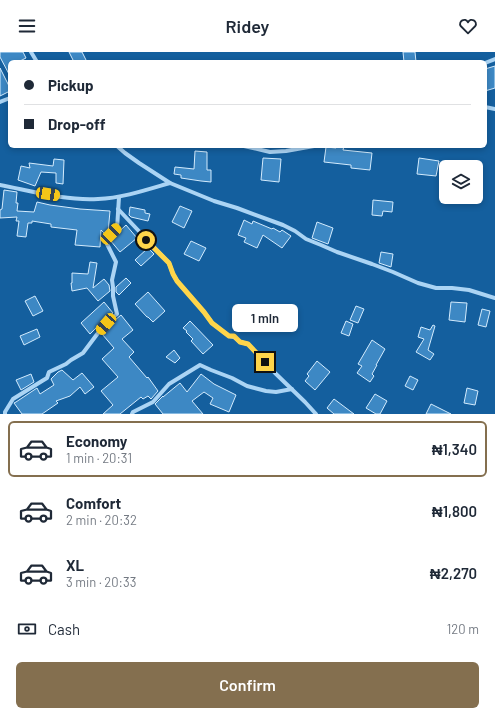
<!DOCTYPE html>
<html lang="en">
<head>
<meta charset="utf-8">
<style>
  body { margin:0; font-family:Barlow,sans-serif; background:#f2f2f3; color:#1f2937; height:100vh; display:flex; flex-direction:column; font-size:15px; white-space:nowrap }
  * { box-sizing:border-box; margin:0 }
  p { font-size:13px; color:#747a83 }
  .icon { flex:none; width:22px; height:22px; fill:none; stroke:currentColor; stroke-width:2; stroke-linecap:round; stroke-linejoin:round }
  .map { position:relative; height:362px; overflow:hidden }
  .sheet { display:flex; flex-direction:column; background:#fff; flex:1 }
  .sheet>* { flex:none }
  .banner { position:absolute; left:8px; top:8px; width:479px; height:88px; border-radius:6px; box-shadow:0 2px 6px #0003; display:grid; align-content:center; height:88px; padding:0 16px; background:#fff }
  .controls { position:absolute; left:439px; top:108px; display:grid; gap:8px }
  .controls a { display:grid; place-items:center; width:44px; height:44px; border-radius:6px; background:#fff; box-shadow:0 2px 6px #0003; font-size:20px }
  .end { position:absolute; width:18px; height:18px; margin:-9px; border:5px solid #ffd54a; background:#111; box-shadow:0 0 0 2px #111 }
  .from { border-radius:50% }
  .bubble { position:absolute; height:28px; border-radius:6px; background:#fff; box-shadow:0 2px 6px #0003; font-size:13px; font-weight:600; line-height:28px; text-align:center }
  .car { position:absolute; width:12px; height:24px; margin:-12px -6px; border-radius:5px; box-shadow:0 0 3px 1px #0007; background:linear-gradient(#f5c518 24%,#345 0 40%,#f5c518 0 76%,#345 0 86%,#f5c518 0) }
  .banner b { display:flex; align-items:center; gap:14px; height:38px; font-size:15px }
  .banner b+b { border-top:1px solid #e0e1e3 }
  .banner i { width:10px; height:10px; background:#1f2937 }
  ul { padding:7px 0 0; list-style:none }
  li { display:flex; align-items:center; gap:12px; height:56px; margin:0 8px 6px; padding:0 8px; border:2px solid transparent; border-radius:6px }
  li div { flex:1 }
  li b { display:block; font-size:15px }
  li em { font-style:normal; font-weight:600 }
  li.selected { border-color:#846f4f }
  li>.icon { width:36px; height:36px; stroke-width:1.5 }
  .pay { display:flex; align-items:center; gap:10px; height:44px; padding:0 16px; font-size:15px }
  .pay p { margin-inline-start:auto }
  .primary-button { display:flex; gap:8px; margin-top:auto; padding:8px 16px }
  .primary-button a { flex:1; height:46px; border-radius:6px; background:#846f4f; color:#fff; font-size:16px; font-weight:600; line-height:46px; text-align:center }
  header { display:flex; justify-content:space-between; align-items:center; height:52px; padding:0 16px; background:#fff; font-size:18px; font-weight:600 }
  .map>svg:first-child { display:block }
</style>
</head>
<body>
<header><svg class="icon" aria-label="menu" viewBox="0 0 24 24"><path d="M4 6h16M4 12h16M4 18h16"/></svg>Ridey<svg class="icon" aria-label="heart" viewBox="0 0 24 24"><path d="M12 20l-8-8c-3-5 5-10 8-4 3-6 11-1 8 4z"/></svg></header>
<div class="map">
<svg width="495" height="362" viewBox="0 0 495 362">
  <rect width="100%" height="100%" fill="#145f9e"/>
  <g fill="#3d88c4" stroke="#d3ebfd">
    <polygon points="0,0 23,0 26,6 18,10 10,10 10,24 0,5"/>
    <polygon points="69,0 82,0 87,10 74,10"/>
    <polygon points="403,0 415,0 416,10 404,10"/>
    <polygon points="495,14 495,36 485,39 485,17"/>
    <polygon points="0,16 10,36 10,39 0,44"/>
    <polygon points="336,94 344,94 343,98 372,101 370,118 351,116 351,113 324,110 326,95 336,96"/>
    <polygon points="195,99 207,100 207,118 211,118 211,130 201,129 181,126 181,123 174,122 175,115 194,117"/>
    <polygon points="263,106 281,107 279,130 261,128"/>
    <polygon points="419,106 439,109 436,124 417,122"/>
    <polygon points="54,107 64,108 63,132 56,131 56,121 41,120 35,134 18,128 21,114 30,116 29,111 53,114"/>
    <polygon points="4,138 17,140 16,151 18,151 17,159 34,160 37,150 50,153 80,157 110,159 108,181 106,183 101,178 100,195 75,193 77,178 51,175 51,172 32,169 32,171 28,171 26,185 17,184 19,169 16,169 17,165 0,166 0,158 2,157"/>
    <polygon points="373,148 393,150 392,160 383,159 382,164 372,163"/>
    <polygon points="180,154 192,159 184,176 172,170"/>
    <polygon points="130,155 145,158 145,161 150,162 148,169 131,165 129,163"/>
    <polygon points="244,168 252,172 253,169 272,177 273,176 280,180 282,178 291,184 282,196 263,183 257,196 244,190 246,186 238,183"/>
    <polygon points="317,170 333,176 328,192 312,186"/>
    <polygon points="126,173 137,186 120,200 110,188"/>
    <polygon points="191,189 206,196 199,209 184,202"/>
    <polygon points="148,196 154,202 141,214 135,208"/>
    <polygon points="381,200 393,202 391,215 379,211"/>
    <polygon points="90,210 97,211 93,236 104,227 109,233 110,239 98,249 87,236 72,239 71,231 72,231 72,221 88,222"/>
    <polygon points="126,226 131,231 119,243 116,240 116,235"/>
    <polygon points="148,240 165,259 153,270 148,265 147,265 135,252"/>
    <polygon points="35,244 43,259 33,264 25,249"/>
    <polygon points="104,250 113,261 103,269 97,277 96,276 90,282 81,271"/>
    <polygon points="451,250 467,251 465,270 449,268"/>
    <polygon points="356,254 364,257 358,271 350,268"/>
    <polygon points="482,257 490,259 486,275 478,273"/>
    <polygon points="121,263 133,278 122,287 134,300 129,305 147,326 148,325 158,339 151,347 148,344 143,347 141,345 120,362 103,362 113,353 101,339 118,325 102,307 114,296 102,282 108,274"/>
    <polygon points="190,269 213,293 203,302 191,289 193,287 186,280 187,279 183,276"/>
    <polygon points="346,269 353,272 349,284 341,281"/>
    <polygon points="433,273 435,274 428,298 434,302 430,308 416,300 424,287 418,285 421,275 430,278"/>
    <polygon points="37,277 40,285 24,293 20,284"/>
    <polygon points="372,288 385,297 376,313 377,313 372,322 374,324 370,330 357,321 362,314 358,312"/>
    <polygon points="174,298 180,306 175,311 166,305"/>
    <polygon points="317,309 330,320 315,338 305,329 309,324 307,322"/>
    <polygon points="62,318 73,328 82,321 94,335 85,342 80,335 70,344 56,349 58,351 42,362 22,362 14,351 16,350 37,336 40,342 54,333 51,327 58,320"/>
    <polygon points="31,322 34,330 21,338 16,328"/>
    <polygon points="201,322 214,332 236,343 229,360 210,352 213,346 204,340 192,349 203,362 163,362 155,352 163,344 163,345 180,331 187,340"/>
    <polygon points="410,324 418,328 413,338 405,334"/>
    <polygon points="467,336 478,339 475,353 464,351"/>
    <polygon points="375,342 387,349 380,362 376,362 366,356"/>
    <polygon points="334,347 354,362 334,362 327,356"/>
    <polygon points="431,352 451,362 426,362"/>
  </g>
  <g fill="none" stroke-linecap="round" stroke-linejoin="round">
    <g stroke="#abd4f4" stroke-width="4">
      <polyline points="31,0 37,10"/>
      <polyline points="485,11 495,7"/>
      <polyline points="0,50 10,46"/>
      <polyline points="485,55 495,57"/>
      <polyline points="117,94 125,101 139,111 170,131 214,149 237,156 283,173 295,179 306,187 321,193 337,200 372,212 393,220 418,231 436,236 452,236 469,238 495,246"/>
      <polyline points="244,94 270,100 286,99 314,94"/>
      <path d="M0 133C31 139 66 149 98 147 122 146 146 138 170 131"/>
      <polyline points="118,157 169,211 173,222 177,229 204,260 212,271 229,284 234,285 240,290 248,292 275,321 305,350 316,362"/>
      <polyline points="5,362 5,360 13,347 42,329 47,326 49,320 66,312 71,308 83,301 95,285 105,272 117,262 113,244 113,235 112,228 116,210 105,188 117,177 119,145"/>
      <polyline points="132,362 133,360 153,350 169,332 200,313 211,318 232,326 247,334 266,339 276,340 292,337"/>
    </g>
  </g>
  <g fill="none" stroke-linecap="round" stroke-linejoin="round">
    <polyline stroke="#ffd54a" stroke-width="5" points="146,188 169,211 173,222 177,229 204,260 212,271 229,284 234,284 240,290 248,292 265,310"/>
  </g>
</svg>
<div class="controls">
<a><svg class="icon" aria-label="layers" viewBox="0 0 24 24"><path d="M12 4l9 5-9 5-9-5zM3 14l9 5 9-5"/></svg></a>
</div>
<i class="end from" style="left:146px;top:188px"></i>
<i class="end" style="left:265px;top:310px"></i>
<div class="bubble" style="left:232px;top:252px;width:66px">1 min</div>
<i class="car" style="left:48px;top:142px;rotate:99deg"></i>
<i class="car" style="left:111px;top:182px;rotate:45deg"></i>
<i class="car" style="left:106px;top:272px;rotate:221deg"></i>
<div class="banner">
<b><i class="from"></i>Pickup</b>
<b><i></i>Drop-off</b>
</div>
</div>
<section class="sheet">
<ul>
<li class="selected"><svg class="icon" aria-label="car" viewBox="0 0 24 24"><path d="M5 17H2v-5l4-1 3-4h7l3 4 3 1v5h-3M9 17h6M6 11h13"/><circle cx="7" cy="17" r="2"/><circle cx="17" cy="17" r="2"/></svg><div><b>Economy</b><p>1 min · 20:31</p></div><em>₦1,340</em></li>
<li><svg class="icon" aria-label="car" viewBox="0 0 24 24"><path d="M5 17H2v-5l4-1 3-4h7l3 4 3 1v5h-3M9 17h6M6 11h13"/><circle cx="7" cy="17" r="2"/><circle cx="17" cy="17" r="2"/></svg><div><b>Comfort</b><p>2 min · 20:32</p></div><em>₦1,800</em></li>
<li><svg class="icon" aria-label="car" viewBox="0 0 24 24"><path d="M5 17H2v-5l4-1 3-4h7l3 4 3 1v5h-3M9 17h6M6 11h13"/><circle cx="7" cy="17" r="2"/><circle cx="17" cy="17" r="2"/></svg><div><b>XL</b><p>3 min · 20:33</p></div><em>₦2,270</em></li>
</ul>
<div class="pay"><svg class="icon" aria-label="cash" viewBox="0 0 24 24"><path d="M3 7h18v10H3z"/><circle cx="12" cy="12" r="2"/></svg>Cash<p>120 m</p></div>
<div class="primary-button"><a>Confirm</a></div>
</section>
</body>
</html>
